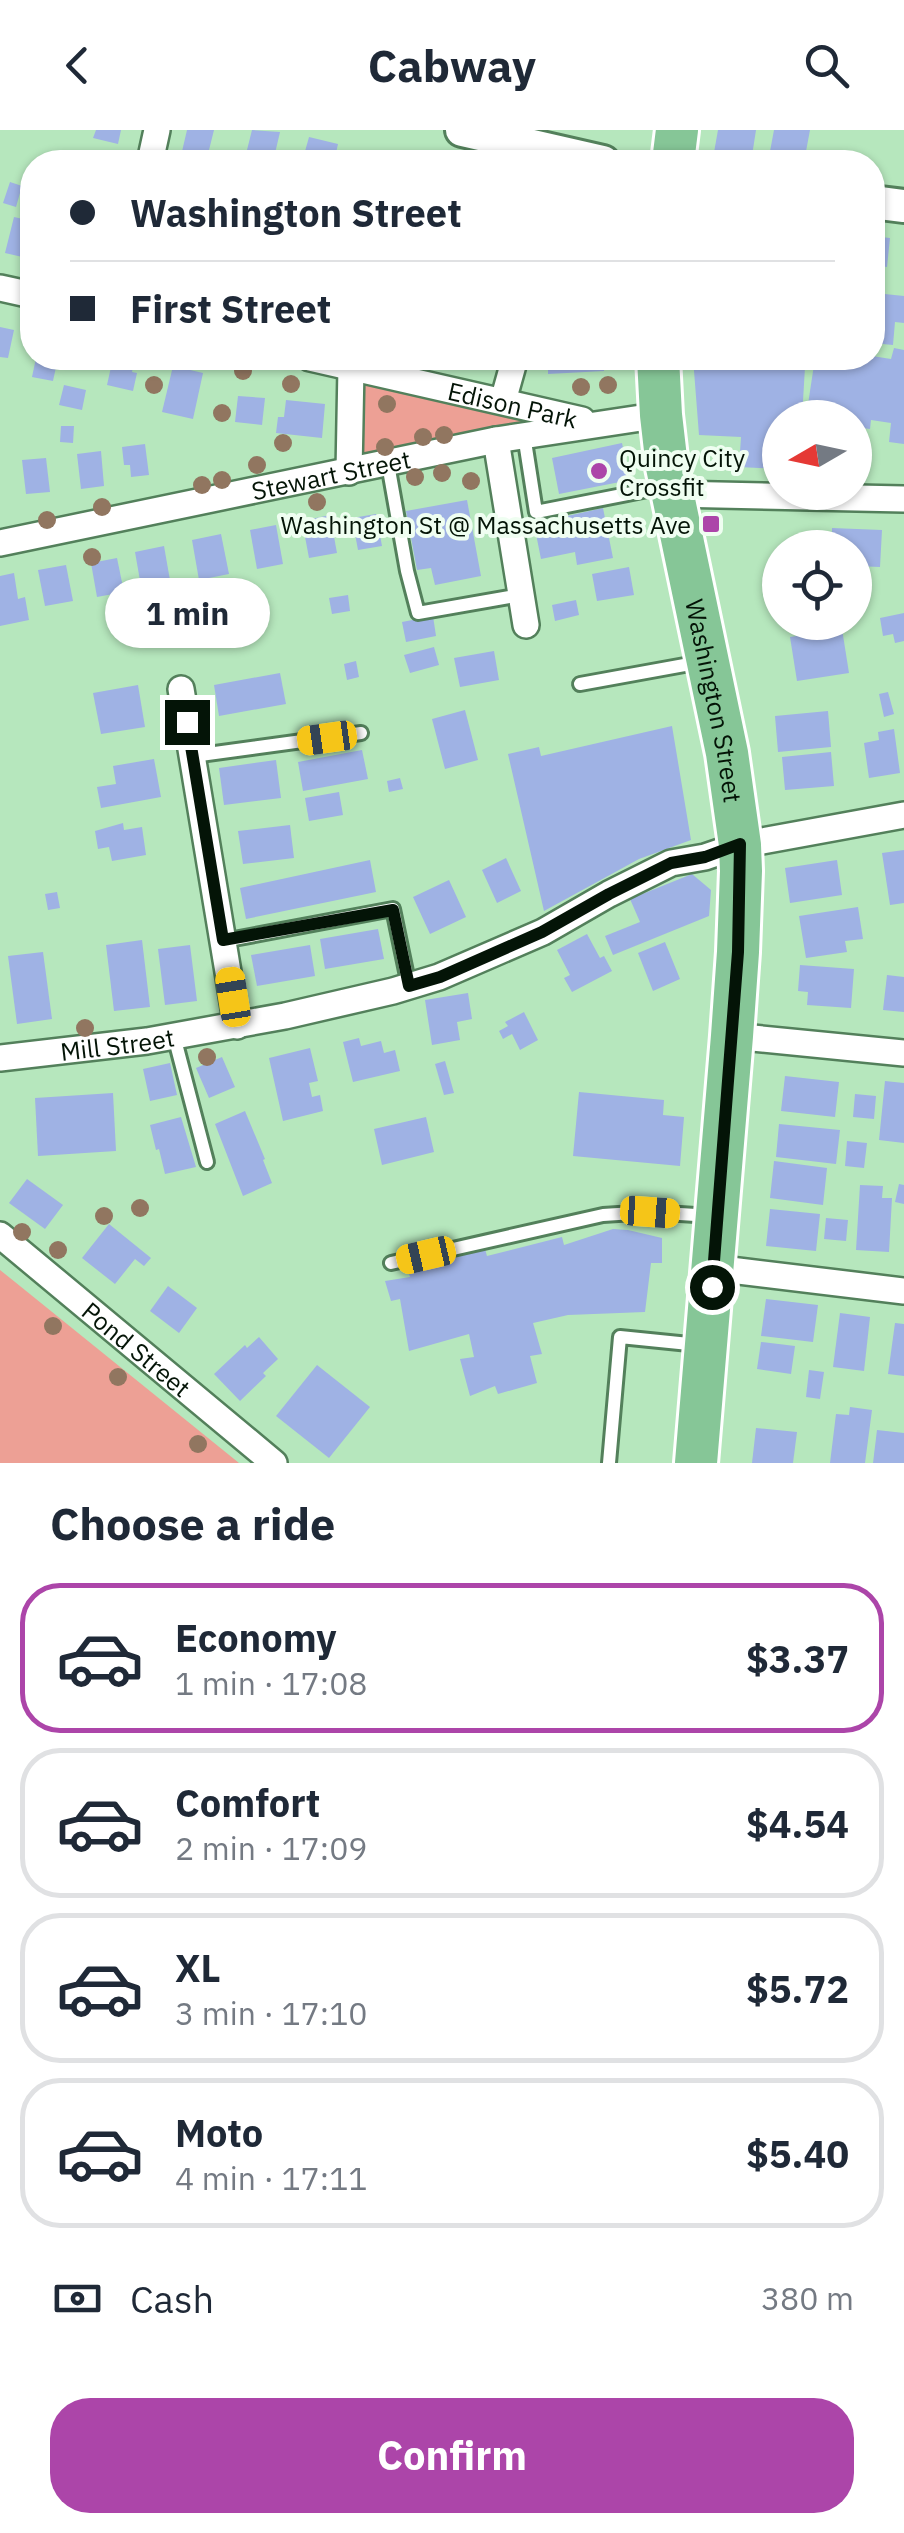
<!DOCTYPE html>
<html lang="en">
<head>
<meta charset="utf-8">
<style>
  body { margin:0; font-family:"IBM Plex Sans",sans-serif; background:#f2f2f3; color:#1f2937; height:100vh; display:flex; flex-direction:column; font-size:38px; white-space:nowrap }
  * { box-sizing:border-box; margin:0 }
  p { font-size:32px; color:#747a83 }
  .icon { flex:none; width:55px; height:55px; fill:none; stroke:currentColor; stroke-width:2; stroke-linecap:round; stroke-linejoin:round }
  .map { position:relative; height:1333px; overflow:hidden }
  .panel { display:flex; flex-direction:column; background:#fff; flex:1 }
  .panel>* { flex:none }
  .guide { position:absolute; left:20px; top:20px; width:865px; height:220px; border-radius:40px; box-shadow:0 2px 8px #0004; display:grid; align-content:center; height:220px; padding:0 50px; background:#fff }
  .needle { width:65px; rotate:261deg }
  .buttons { position:absolute; left:762px; top:270px; display:grid; gap:20px }
  .buttons a { display:grid; place-items:center; width:110px; height:110px; border-radius:50%; background:#fff; box-shadow:0 2px 8px #0004; font-size:50px }
  .end { position:absolute; width:45px; height:45px; margin:-22px; border:12px solid #041407; background:#fff; box-shadow:0 0 0 5px #fff }
  .from { border-radius:50% }
  .bubble { position:absolute; height:70px; border-radius:35px; background:#fff; box-shadow:0 2px 8px #0004; font-size:32px; font-weight:800; line-height:70px; text-align:center }
  .car { position:absolute; width:30px; height:60px; margin:-30px -15px; border-radius:12px; box-shadow:0 0 8px 2px #0007; background:linear-gradient(#f5c518 24%,#345 0 40%,#f5c518 0 76%,#345 0 86%,#f5c518 0) }
  .guide b { display:flex; align-items:center; gap:35px; height:95px; font-size:38px }
  .guide b+b { border-top:2px solid #e0e1e3 }
  .guide i { width:25px; height:25px; background:#1f2937 }
  ul { padding:0; list-style:none }
  li { display:flex; align-items:center; gap:30px; height:150px; margin:0 20px 15px; padding:0 30px; border:5px solid #e0e1e3; border-radius:40px }
  li div { flex:1 }
  li b { display:block; font-size:38px }
  li em { font-style:normal; font-weight:800 }
  li.current { border-color:#ac45a9 }
  li>.icon { width:90px; height:90px; stroke-width:1.5 }
  h2 { padding:0 50px; font-size:45px; line-height:120px }
  .pay { display:flex; align-items:center; gap:25px; height:110px; padding:0 50px; font-size:38px }
  .pay p { margin-inline-start:auto }
  .primary-button { display:flex; gap:20px; margin-top:auto; padding:20px 50px }
  .primary-button a { flex:1; height:115px; border-radius:40px; background:#ac45a9; color:#fff; font-size:40px; font-weight:800; line-height:115px; text-align:center }
  header { display:flex; justify-content:space-between; align-items:center; height:130px; padding:0 50px; background:#fff; font-size:45px; font-weight:800 }
  .map>svg:first-child { display:block }
</style>
</head>
<body>
<header><svg class="icon" aria-label="back" viewBox="0 0 24 24"><path d="M15 5l-7 7 7 7"/></svg>Cabway<svg class="icon" aria-label="search" viewBox="0 0 24 24"><circle cx="10" cy="10" r="6"/><path d="M15 15l6 6"/></svg></header>
<div class="map">
<svg width="904" height="1333" viewBox="0 0 904 1333">
  <rect width="100%" height="100%" fill="#b6e7bd"/>
  <g fill="#eda095">
    <polygon points="360,245 546,292 360,331"/>
    <polygon points="0,1140 15,1152 239,1333 0,1333"/>
  </g>
  <g fill="#9fb2e4">
    <polygon points="96,0 121,0 118,14 93,8"/>
    <polygon points="187,0 214,0 206,32 180,30"/>
    <polygon points="252,0 280,2 273,32 244,32"/>
    <polygon points="718,0 756,0 751,32 713,28"/>
    <polygon points="774,0 810,0 804,32 785,29 785,32 768,32"/>
    <polygon points="309,7 338,14 334,32 302,32"/>
    <polygon points="367,20 396,29 395,32 364,32"/>
    <polygon points="10,52 22,56 16,77 3,73"/>
    <polygon points="14,87 32,91 31,129 5,123"/>
    <polygon points="872,106 890,108 887,137 872,135"/>
    <polygon points="875,163 904,166 904,193 895,192 893,215 872,213"/>
    <polygon points="0,197 14,200 8,228 0,227"/>
    <polygon points="894,218 904,220 904,314 889,312 891,293 871,290 870,299 855,297 855,288 836,285 836,288 816,288 817,282 807,281 815,228 872,226 891,229"/>
    <polygon points="36,228 58,228 53,251 32,247"/>
    <polygon points="113,228 135,228 132,242 137,243 133,261 107,255"/>
    <polygon points="478,228 510,228 506,242 476,235"/>
    <polygon points="548,228 605,228 604,241 548,244"/>
    <polygon points="693,228 744,231 744,234 805,237 802,288 780,288 780,339 739,337 741,307 699,305"/>
    <polygon points="173,236 203,243 193,289 162,282"/>
    <polygon points="64,255 86,260 82,280 59,275"/>
    <polygon points="238,266 265,268 262,295 235,292"/>
    <polygon points="286,270 325,274 322,308 276,303 278,287 284,287"/>
    <polygon points="61,296 74,296 73,313 60,312"/>
    <polygon points="622,313 630,350 559,364 552,328"/>
    <polygon points="145,314 149,345 131,347 130,335 124,335 122,317"/>
    <polygon points="101,321 104,356 81,359 77,324"/>
    <polygon points="46,328 50,362 26,364 22,330"/>
    <polygon points="467,370 481,446 435,455 431,438 417,440 406,381"/>
    <polygon points="603,378 613,428 577,435 575,422 541,429 536,404 569,398 567,386"/>
    <polygon points="376,384 382,416 358,420 352,388"/>
    <polygon points="330,385 337,423 309,428 302,391"/>
    <polygon points="276,395 283,434 257,439 250,400"/>
    <polygon points="832,398 882,400 880,437 855,436 855,418 832,418"/>
    <polygon points="221,404 229,444 199,450 192,410"/>
    <polygon points="164,416 171,456 142,462 135,422"/>
    <polygon points="117,428 124,462 97,467 91,433"/>
    <polygon points="66,435 73,471 45,476 38,440"/>
    <polygon points="629,437 634,465 597,471 592,444"/>
    <polygon points="14,443 18,469 25,467 29,490 0,496 0,446"/>
    <polygon points="242,457 246,481 227,484 223,459"/>
    <polygon points="348,465 350,481 332,484 329,468"/>
    <polygon points="576,470 579,485 555,491 552,475"/>
    <polygon points="904,483 904,511 895,513 893,504 883,506 880,488"/>
    <polygon points="433,486 436,506 406,512 402,492"/>
    <polygon points="138,488 142,507 127,510 123,491"/>
    <polygon points="842,499 849,543 797,551 790,507"/>
    <polygon points="434,517 439,535 410,543 404,525"/>
    <polygon points="494,521 499,550 460,557 454,528"/>
    <polygon points="356,531 359,547 347,550 344,534"/>
    <polygon points="280,543 286,574 219,586 214,555"/>
    <polygon points="138,555 145,597 101,604 93,563"/>
    <polygon points="888,562 894,584 884,587 879,564"/>
    <polygon points="465,580 478,630 445,639 432,589"/>
    <polygon points="828,581 831,617 778,622 775,586"/>
    <polygon points="672,596 691,710 639,729 544,781 508,624 539,617 541,626"/>
    <polygon points="894,599 900,643 869,648 864,613 879,610 878,602"/>
    <polygon points="362,620 368,649 303,661 298,632"/>
    <polygon points="831,622 834,656 785,660 782,627"/>
    <polygon points="154,629 161,667 101,678 97,657 116,654 113,636"/>
    <polygon points="276,630 281,668 224,675 219,638"/>
    <polygon points="400,648 403,659 389,662 387,651"/>
    <polygon points="339,662 343,685 309,691 305,668"/>
    <polygon points="123,693 124,700 142,697 146,725 112,731 109,717 98,719 95,701"/>
    <polygon points="290,695 294,728 243,734 238,701"/>
    <polygon points="904,720 904,773 890,775 882,723"/>
    <polygon points="506,728 521,761 497,773 482,740"/>
    <polygon points="370,730 376,762 246,789 240,758"/>
    <polygon points="837,730 842,765 790,773 785,738"/>
    <polygon points="692,744 711,760 709,786 613,825 605,806 640,792 630,769"/>
    <polygon points="449,750 466,787 430,804 413,767"/>
    <polygon points="57,762 60,778 48,780 45,764"/>
    <polygon points="858,777 863,809 845,811 847,822 806,828 799,786"/>
    <polygon points="378,799 384,829 325,839 320,809"/>
    <polygon points="587,804 600,828 604,826 612,841 572,862 564,848 570,845 557,820"/>
    <polygon points="142,810 150,877 114,881 106,815"/>
    <polygon points="665,812 680,849 653,861 638,823"/>
    <polygon points="190,815 197,871 165,875 158,819"/>
    <polygon points="310,815 315,846 257,856 251,825"/>
    <polygon points="43,822 52,889 17,894 8,826"/>
    <polygon points="800,835 854,839 851,878 807,875 808,862 798,861"/>
    <polygon points="887,845 904,847 904,882 883,880"/>
    <polygon points="468,863 472,889 457,892 460,910 432,915 425,870"/>
    <polygon points="524,882 538,910 520,920 512,904 503,909 499,901 508,896 505,892"/>
    <polygon points="359,908 361,916 381,911 384,923 395,920 400,941 353,952 343,912"/>
    <polygon points="310,918 318,951 309,953 312,967 320,965 323,981 283,991 269,928"/>
    <polygon points="222,927 235,957 209,968 196,938"/>
    <polygon points="445,931 454,963 444,965 435,934"/>
    <polygon points="170,933 177,965 150,971 143,939"/>
    <polygon points="785,946 839,952 835,987 781,981"/>
    <polygon points="885,951 904,953 904,1013 879,1010"/>
    <polygon points="579,962 664,970 663,985 684,987 680,1036 573,1026"/>
    <polygon points="113,963 116,1021 38,1026 35,968"/>
    <polygon points="855,964 876,966 874,989 853,987"/>
    <polygon points="245,981 265,1029 263,1030 272,1053 243,1066 215,994"/>
    <polygon points="181,987 196,1037 165,1044 159,1019 156,1020 150,995"/>
    <polygon points="426,987 434,1022 382,1035 374,999"/>
    <polygon points="779,994 840,1000 836,1034 776,1027"/>
    <polygon points="847,1011 867,1013 864,1038 845,1036"/>
    <polygon points="774,1031 827,1038 823,1075 770,1068"/>
    <polygon points="27,1049 63,1075 45,1099 9,1073"/>
    <polygon points="899,1054 904,1055 904,1074 895,1072"/>
    <polygon points="860,1055 883,1056 882,1068 892,1068 889,1122 856,1120"/>
    <polygon points="770,1079 820,1084 816,1121 766,1116"/>
    <polygon points="826,1088 848,1090 846,1111 824,1109"/>
    <polygon points="109,1094 151,1128 144,1136 135,1129 115,1154 82,1128"/>
    <polygon points="613,1099 628,1100 662,1108 662,1133 651,1133 645,1182 568,1185 533,1193 542,1224 530,1226 537,1253 498,1264 495,1256 470,1266 460,1229 474,1227 469,1204 409,1221 400,1169 391,1171 385,1151 410,1147 407,1138 485,1119 487,1126 562,1107 564,1115"/>
    <polygon points="168,1156 197,1178 179,1203 150,1181"/>
    <polygon points="766,1169 818,1175 813,1212 761,1206"/>
    <polygon points="840,1183 870,1187 864,1241 833,1237"/>
    <polygon points="895,1193 904,1194 904,1246 888,1244"/>
    <polygon points="259,1207 278,1229 263,1243 266,1246 240,1271 214,1244 245,1215 247,1218"/>
    <polygon points="761,1212 795,1216 791,1244 757,1239"/>
    <polygon points="317,1235 370,1277 329,1328 276,1286"/>
    <polygon points="809,1240 824,1242 820,1269 806,1267"/>
    <polygon points="850,1277 872,1280 865,1333 830,1333 836,1284 849,1285"/>
    <polygon points="756,1298 797,1302 793,1333 752,1333"/>
    <polygon points="877,1300 904,1303 904,1333 873,1333"/>
  </g>
  <g fill="none" stroke-linecap="round" stroke-linejoin="round">
    <g stroke="#53805b" stroke-width="18">
      <g id="service">
        <polyline points="524,305 536,382 663,357"/>
        <polyline points="388,334 407,441 418,483 521,465"/>
        <polyline points="580,554 701,532"/>
        <polyline points="193,626 361,603"/>
        <polyline points="223,811 393,779 409,856"/>
        <polyline points="174,906 207,1032"/>
        <polyline points="391,1133 603,1085 649,1082 711,1086"/>
        <polyline points="609,1333 620,1207 699,1215"/>
      </g>
    </g>
    <g stroke="#53805b" stroke-width="30">
      <g id="minor">
        <polyline points="150,32 157,0"/>
        <polyline points="0,158 32,165"/>
        <path id="s1" d="M310 228 582 290"/>
        <polyline points="503,271 515,228"/>
        <polyline points="496,310 526,495"/>
        <polyline points="349,342 351,237"/>
        <polyline points="673,364 904,369"/>
        <path id="s2" d="M0 413 496 310 661 285"/>
        <polyline points="181,559 237,896"/>
        <polyline points="732,906 904,923"/>
        <path id="s3" d="M0 928 147 911 285 886 393 861 439 847 543 802 609 764 671 733 705 727 740 715 904 685"/>
        <path id="s4" d="M0 1105 274 1333"/>
        <polyline points="714,1138 904,1161"/>
      </g>
    </g>
    <g stroke="#53805b" stroke-width="38">
      <g id="tertiary">
        <polyline points="462,0 603,32"/>
        <polyline points="872,72 904,76"/>
      </g>
    </g>
    <g stroke="#fff" stroke-width="48">
      <g id="primary">
        <polyline points="673,32 677,0"/>
        <path id="s5" d="M658 228 661 285 667 337 727 623 740 715 741 741 738 822 732 906 696 1333"/>
      </g>
    </g>
    <use href="#service" stroke="#fff" stroke-width="12"/>
    <use href="#minor" stroke="#fff" stroke-width="25"/>
    <use href="#tertiary" stroke="#fff" stroke-width="32"/>
    <use href="#primary" stroke="#86c697" stroke-width="42"/>
  </g>
  <g fill="#917660">
    <circle cx="243" cy="241" r="9"/>
    <circle cx="291" cy="254" r="9"/>
    <circle cx="154" cy="255" r="9"/>
    <circle cx="608" cy="255" r="9"/>
    <circle cx="581" cy="257" r="9"/>
    <circle cx="387" cy="274" r="9"/>
    <circle cx="222" cy="283" r="9"/>
    <circle cx="444" cy="305" r="9"/>
    <circle cx="423" cy="307" r="9"/>
    <circle cx="283" cy="313" r="9"/>
    <circle cx="385" cy="317" r="9"/>
    <circle cx="257" cy="335" r="9"/>
    <circle cx="442" cy="343" r="9"/>
    <circle cx="415" cy="347" r="9"/>
    <circle cx="222" cy="350" r="9"/>
    <circle cx="471" cy="351" r="9"/>
    <circle cx="202" cy="355" r="9"/>
    <circle cx="317" cy="372" r="9"/>
    <circle cx="102" cy="377" r="9"/>
    <circle cx="47" cy="390" r="9"/>
    <circle cx="92" cy="427" r="9"/>
    <circle cx="85" cy="898" r="9"/>
    <circle cx="207" cy="927" r="9"/>
    <circle cx="140" cy="1078" r="9"/>
    <circle cx="104" cy="1086" r="9"/>
    <circle cx="22" cy="1102" r="9"/>
    <circle cx="58" cy="1120" r="9"/>
    <circle cx="53" cy="1196" r="9"/>
    <circle cx="118" cy="1247" r="9"/>
    <circle cx="198" cy="1314" r="9"/>
  </g>
  <g fill="none" stroke-linecap="round" stroke-linejoin="round">
    <polyline stroke="#041407" stroke-width="12" points="187,592 223,810 393,780 409,856 440,847 542,802 609,764 671,733 705,727 740,714 738,822 712,1157"/>
  </g>
  <g fill="#ac45a9" stroke="#effef1" stroke-width="4">
    <circle cx="599" cy="341" r="10"/>
    <rect x="701" y="384" width="20" height="20" rx="5"/>
  </g>
  <g text-anchor="middle" dominant-baseline="central" stroke-width="8" stroke-linejoin="round" paint-order="stroke">
    <g font-size="25" fill="#041407" stroke="#effef1">
      <text stroke="none"><textPath href="#s1" startOffset="208">Edison Park</textPath></text>
      <text stroke="none"><textPath href="#s2" startOffset="338">Stewart Street</textPath></text>
      <text stroke="none"><textPath href="#s5" startOffset="348">Washington Street</textPath></text>
      <text stroke="none"><textPath href="#s3" startOffset="118">Mill Street</textPath></text>
      <text stroke="none"><textPath href="#s4" startOffset="178">Pond Street</textPath></text>
    </g>
    <g font-size="25" fill="#041407" stroke="#effef1" text-anchor="start">
      <text x="619" y="327">Quincy City<tspan x="619" dy="29">Crossfit</tspan></text>
      <text x="691" y="394" text-anchor="end">Washington St @ Massachusetts Ave</text>
    </g>
  </g>
</svg>
<div class="buttons">
<a><svg class="needle" viewBox="-14 -14 28 28"><path d="M0-13l5 13h-10z" fill="#e53935"/><path d="M0 13l5-13h-10z" fill="#747a83"/></svg></a>
<a><svg class="icon" aria-label="locate" viewBox="0 0 24 24"><circle cx="12" cy="12" r="6"/><path d="M12 2v4M12 18v4M2 12h4M18 12h4"/></svg></a>
</div>
<i class="end from" style="left:712px;top:1157px"></i>
<i class="end" style="left:187px;top:592px"></i>
<div class="bubble" style="left:105px;top:448px;width:165px">1 min</div>
<i class="car" style="left:327px;top:608px;rotate:262deg"></i>
<i class="car" style="left:233px;top:867px;rotate:351deg"></i>
<i class="car" style="left:650px;top:1082px;rotate:94deg"></i>
<i class="car" style="left:426px;top:1125px;rotate:257deg"></i>
<div class="guide">
<b><i class="from"></i>Washington Street</b>
<b><i></i>First Street</b>
</div>
</div>
<section class="panel">
<h2>Choose a ride</h2>
<ul>
<li class="current"><svg class="icon" aria-label="car" viewBox="0 0 24 24"><path d="M5 17H2v-5l4-1 3-4h7l3 4 3 1v5h-3M9 17h6M6 11h13"/><circle cx="7" cy="17" r="2"/><circle cx="17" cy="17" r="2"/></svg><div><b>Economy</b><p>1 min · 17:08</p></div><em>$3.37</em></li>
<li><svg class="icon" aria-label="car" viewBox="0 0 24 24"><path d="M5 17H2v-5l4-1 3-4h7l3 4 3 1v5h-3M9 17h6M6 11h13"/><circle cx="7" cy="17" r="2"/><circle cx="17" cy="17" r="2"/></svg><div><b>Comfort</b><p>2 min · 17:09</p></div><em>$4.54</em></li>
<li><svg class="icon" aria-label="car" viewBox="0 0 24 24"><path d="M5 17H2v-5l4-1 3-4h7l3 4 3 1v5h-3M9 17h6M6 11h13"/><circle cx="7" cy="17" r="2"/><circle cx="17" cy="17" r="2"/></svg><div><b>XL</b><p>3 min · 17:10</p></div><em>$5.72</em></li>
<li><svg class="icon" aria-label="car" viewBox="0 0 24 24"><path d="M5 17H2v-5l4-1 3-4h7l3 4 3 1v5h-3M9 17h6M6 11h13"/><circle cx="7" cy="17" r="2"/><circle cx="17" cy="17" r="2"/></svg><div><b>Moto</b><p>4 min · 17:11</p></div><em>$5.40</em></li>
</ul>
<div class="pay"><svg class="icon" aria-label="cash" viewBox="0 0 24 24"><path d="M3 7h18v10H3z"/><circle cx="12" cy="12" r="2"/></svg>Cash<p>380 m</p></div>
<div class="primary-button"><a>Confirm</a></div>
</section>
</body>
</html>
